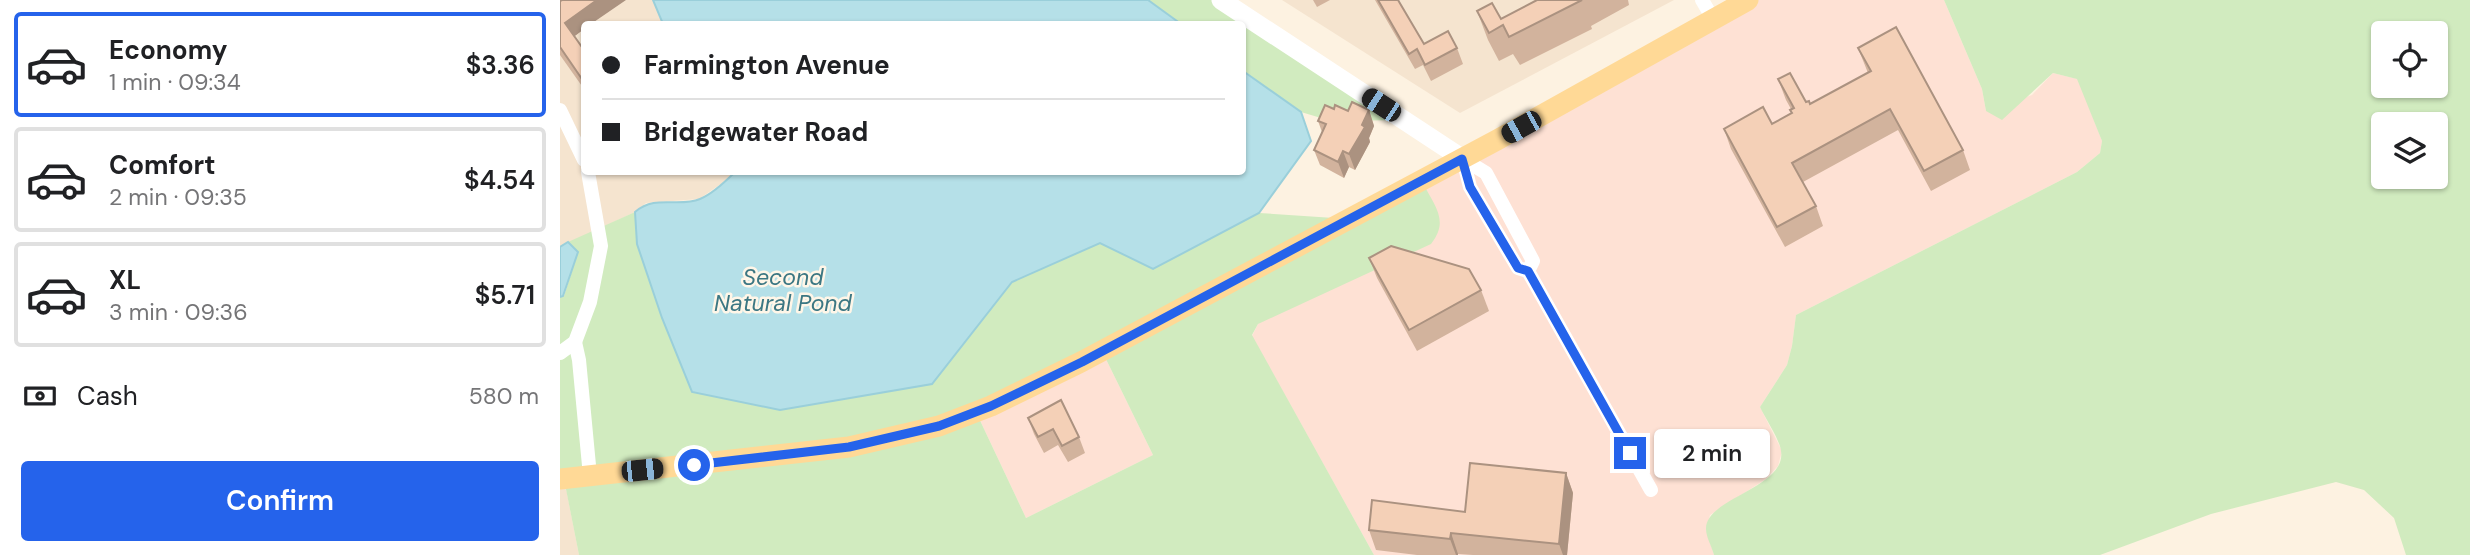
<!DOCTYPE html>
<html lang="en">
<head>
<meta charset="utf-8">
<style>
  body { margin:0; font-family:"DM Sans",sans-serif; background:#f2f2f2; color:#202124; height:100vh; display:flex; flex-direction:column; font-size:26px; white-space:nowrap }
  * { box-sizing:border-box; margin:0 }
  p { font-size:23px; color:#757577 }
  .icon { flex:none; width:38px; height:38px; fill:none; stroke:currentColor; stroke-width:2; stroke-linecap:round; stroke-linejoin:round }
  .map { position:relative; flex:1; overflow:hidden }
  .panel { display:flex; flex-direction:column; background:#fff; width:560px }
  .panel>* { flex:none }
  .guide { position:absolute; left:21px; top:21px; width:665px; height:154px; border-radius:7px; box-shadow:0 2px 5px #0004; display:grid; align-content:center; height:154px; padding:0 21px; background:#fff }
  .fabs { position:absolute; left:1811px; top:21px; display:grid; gap:14px }
  .fabs a { display:grid; place-items:center; width:77px; height:77px; border-radius:7px; background:#fff; box-shadow:0 2px 5px #0004; font-size:35px }
  .end { position:absolute; width:32px; height:32px; margin:-16px; border:9px solid #2563eb; background:#fff; box-shadow:0 0 0 4px #fff }
  .from { border-radius:50% }
  .bubble { position:absolute; height:49px; border-radius:7px; background:#fff; box-shadow:0 2px 5px #0004; font-size:23px; font-weight:600; line-height:49px; text-align:center }
  .car { position:absolute; width:21px; height:42px; margin:-21px -10px; border-radius:9px; box-shadow:0 0 5px 2px #0007; background:linear-gradient(#222 24%,#8ab4d8 0 40%,#222 0 76%,#8ab4d8 0 86%,#222 0) }
  .guide b { display:flex; align-items:center; gap:24px; height:66px; font-size:26px }
  .guide b+b { border-top:2px solid #e0e0e0 }
  .guide i { width:18px; height:18px; background:#202124 }
  ul { padding:12px 0 0; list-style:none }
  li { display:flex; align-items:center; gap:21px; height:105px; margin:0 14px 10px; padding:0 7px; border:4px solid #e0e0e0; border-radius:7px }
  li div { flex:1 }
  li b { display:block; font-size:26px }
  li em { font-style:normal; font-weight:600 }
  li.on { border-color:#2563eb }
  li>.icon { width:63px; height:63px; stroke-width:1.5 }
  .pay { display:flex; align-items:center; gap:18px; height:77px; padding:0 21px; font-size:26px }
  .pay p { margin-inline-start:auto }
  .primary-button { display:flex; gap:14px; margin-top:auto; padding:14px 21px }
  .primary-button a { flex:1; height:80px; border-radius:7px; background:#2563eb; color:#fff; font-size:28px; font-weight:600; line-height:80px; text-align:center }
  main { display:flex; flex:1; min-height:0 }
  .map>svg:first-child { display:block }
</style>
</head>
<body>
<main>
<section class="panel">
<ul>
<li class="on"><svg class="icon" aria-label="car" viewBox="0 0 24 24"><path d="M5 17H2v-5l4-1 3-4h7l3 4 3 1v5h-3M9 17h6M6 11h13"/><circle cx="7" cy="17" r="2"/><circle cx="17" cy="17" r="2"/></svg><div><b>Economy</b><p>1 min · 09:34</p></div><em>$3.36</em></li>
<li><svg class="icon" aria-label="car" viewBox="0 0 24 24"><path d="M5 17H2v-5l4-1 3-4h7l3 4 3 1v5h-3M9 17h6M6 11h13"/><circle cx="7" cy="17" r="2"/><circle cx="17" cy="17" r="2"/></svg><div><b>Comfort</b><p>2 min · 09:35</p></div><em>$4.54</em></li>
<li><svg class="icon" aria-label="car" viewBox="0 0 24 24"><path d="M5 17H2v-5l4-1 3-4h7l3 4 3 1v5h-3M9 17h6M6 11h13"/><circle cx="7" cy="17" r="2"/><circle cx="17" cy="17" r="2"/></svg><div><b>XL</b><p>3 min · 09:36</p></div><em>$5.71</em></li>
</ul>
<div class="pay"><svg class="icon" aria-label="cash" viewBox="0 0 24 24"><path d="M3 7h18v10H3z"/><circle cx="12" cy="12" r="2"/></svg>Cash<p>580 m</p></div>
<div class="primary-button"><a>Confirm</a></div>
</section>
<div class="map">
<svg width="1910" height="555" viewBox="0 0 1910 555">
  <rect width="100%" height="100%" fill="#fdf2e1"/>
  <g fill="#f5e4cf">
    <polygon points="0,0 93,0 103,24 24,24 24,172 175,172 168,179 139,199 86,203 75,212 0,247"/>
    <polygon points="722,0 1114,0 900,113"/>
    <polygon points="4,478 19,555 0,555 0,479"/>
  </g>
  <g fill="#fee1d4">
    <polygon points="1188,0 1384,0 1422,89 1426,111 1472,95 1493,73 1518,79 1542,141 1540,153 1517,172 1236,315 1232,346 1227,365 1200,407 1222,451 1218,466 1206,479 1150,515 1146,529 1154,555 814,555 692,336 698,324 862,181"/>
    <polygon points="542,351 593,455 466,518 416,412"/>
  </g>
  <g fill="#d1ebbf" fill-rule="evenodd">
    <polygon points="588,0 661,0 844,120 771,121 741,112 683,71 682,24 621,24"/>
    <path d="M1384 0H1910V555H1846L1834 518 1804 490 1776 482 1651 514 1540 555H1154C1152 547 1146 537 1146 529 1145 498 1227 488 1221 451 1220 440 1205 418 1200 407L1227 365 1232 346 1236 315 1517 172 1540 153 1542 141 1517 79 1493 73 1442 120 1426 111 1422 89ZM1876 33V86H1824V33ZM1876 124V177H1824V124Z"/>
    <path d="M862 181C874 206 890 220 871 244L698 324 692 335 814 555H19L4 479H0V297L4 296 18 252 8 242 75 212 77 244 102 318 372 384 452 282 540 243 593 269 699 213 789 219ZM542 351 593 455 466 518 416 412Z"/>
  </g>
  <g fill="#b5e0e8" stroke="#9acfda" stroke-width="2">
    <polygon points="93,0 588,0 621,24 103,24"/>
    <path d="M683 71 741 112 751 141 699 213 593 269 540 243 452 282 372 384 220 410 132 392 102 318 77 244 75 212C96 194 118 208 140 199 152 194 166 181 175 172H682Z"/>
    <polygon points="8,242 18,252 3,296 0,297 0,247"/>
  </g>
  <g fill="none" stroke-linecap="round" stroke-linejoin="round">
    <g stroke="#fff" stroke-width="14">
      <polyline points="1142,0 1153,19"/>
      <polyline points="0,110 24,160"/>
      <polyline points="903,159 910,187 958,268 968,271 1091,490"/>
      <polyline points="903,159 926,173 973,261 968,271"/>
      <polyline points="15,342 19,360 30,476"/>
      <polyline points="0,353 15,342 30,302 41,246 28,172"/>
    </g>
    <polyline stroke="#fff" stroke-width="19" points="661,0 903,159"/>
    <polyline stroke="#ffd996" stroke-width="21" points="0,479 289,447 379,426 431,406 521,362 937,140 1188,0"/>
  </g>
  <g fill="#d2b39d">
    <polygon points="753,0 770,0 757,7"/>
    <polygon points="815,0 838,0 864,44 897,48 903,64 871,81 863,65 855,69"/>
    <polygon points="977,0 1068,0 1069,5 1031,26 1032,29 960,65 953,54 939,61 928,40 917,11 941,19"/>
    <polygon points="0,1 24,24 24,29 14,36 24,50 24,89 0,55"/>
    <polygon points="1298,48 1403,150 1410,170 1371,191 1338,130 1243,182 1256,206 1263,226 1225,247 1171,149 1164,129 1212,124 1231,113 1231,109 1226,100 1218,79 1246,102 1250,104 1308,73"/>
    <polygon points="774,109 788,111 809,110 814,126 809,138 810,142 795,170 789,167 784,178 760,165 754,150 762,132 758,121"/>
    <polygon points="809,258 921,290 929,311 857,351 817,278"/>
    <polygon points="468,418 519,437 525,453 508,462 498,445 484,453 474,434"/>
    <polygon points="1006,473 1013,493 1007,555 913,555 898,554 898,555 857,555 816,550 809,530 905,512"/>
  </g>
  <g fill="#ab9280">
    <polygon points="37,0 66,0 31,24 24,24 24,29 11,39 5,23"/>
    <polygon points="809,110 814,126 809,138 810,142 795,170 789,154"/>
    <polygon points="783,151 789,167 784,178 778,162"/>
    <polygon points="1006,473 1013,493 1007,555 1003,555 999,544"/>
    <polygon points="891,533 898,554 898,555 896,555 890,539"/>
  </g>
  <g fill="#f4d0b7" stroke="#ab9280" stroke-width="2">
    <polygon points="2,0 37,0 5,23 24,50 24,82 0,47 0,1"/>
    <polygon points="818,0 838,0 864,44 888,31 897,48 865,65 857,49 849,54"/>
    <polygon points="977,0 1022,0 949,37 943,25 929,33 917,11 932,3 941,19"/>
    <polygon points="1336,27 1403,150 1364,171 1330,109 1232,163 1256,206 1217,227 1164,129 1203,107 1212,124 1232,113 1230,110 1234,108 1218,79 1230,73 1246,102 1249,101 1250,104 1311,71 1298,48"/>
    <polygon points="792,102 809,110 802,125 805,127 789,154 783,151 778,162 754,150 766,124 758,121 765,105 774,109 775,105 788,111"/>
    <polygon points="831,246 909,269 921,290 849,330 809,258"/>
    <polygon points="501,400 519,437 502,446 493,429 478,437 468,418"/>
    <polygon points="910,463 1006,473 999,544 891,533 890,539 809,530 812,500 905,512"/>
  </g>
  <g fill="none" stroke-linecap="round" stroke-linejoin="round">
    <polyline stroke="#2563eb" stroke-width="9" points="134,465 289,447 379,426 431,406 522,362 902,159 910,187 958,268 968,271 1070,453"/>
  </g>
  <g text-anchor="middle" dominant-baseline="central" stroke-width="5" stroke-linejoin="round" paint-order="stroke">
    <g font-size="23" font-style="italic" fill="#3c7783" stroke="#fff6e8">
      <text x="223" y="277">Second<tspan x="223" dy="26">Natural Pond</tspan></text>
    </g>
  </g>
</svg>
<div class="fabs">
<a><svg class="icon" aria-label="locate" viewBox="0 0 24 24"><circle cx="12" cy="12" r="6"/><path d="M12 2v4M12 18v4M2 12h4M18 12h4"/></svg></a>
<a><svg class="icon" aria-label="layers" viewBox="0 0 24 24"><path d="M12 4l9 5-9 5-9-5zM3 14l9 5 9-5"/></svg></a>
</div>
<i class="end from" style="left:134px;top:465px"></i>
<i class="end" style="left:1070px;top:453px"></i>
<div class="bubble" style="left:1094px;top:429px;width:116px">2 min</div>
<i class="car" style="left:821px;top:105px;rotate:303deg"></i>
<i class="car" style="left:961px;top:127px;rotate:241deg"></i>
<i class="car" style="left:82px;top:470px;rotate:84deg"></i>
<div class="guide">
<b><i class="from"></i>Farmington Avenue</b>
<b><i></i>Bridgewater Road</b>
</div>
</div>
</main>
</body>
</html>
